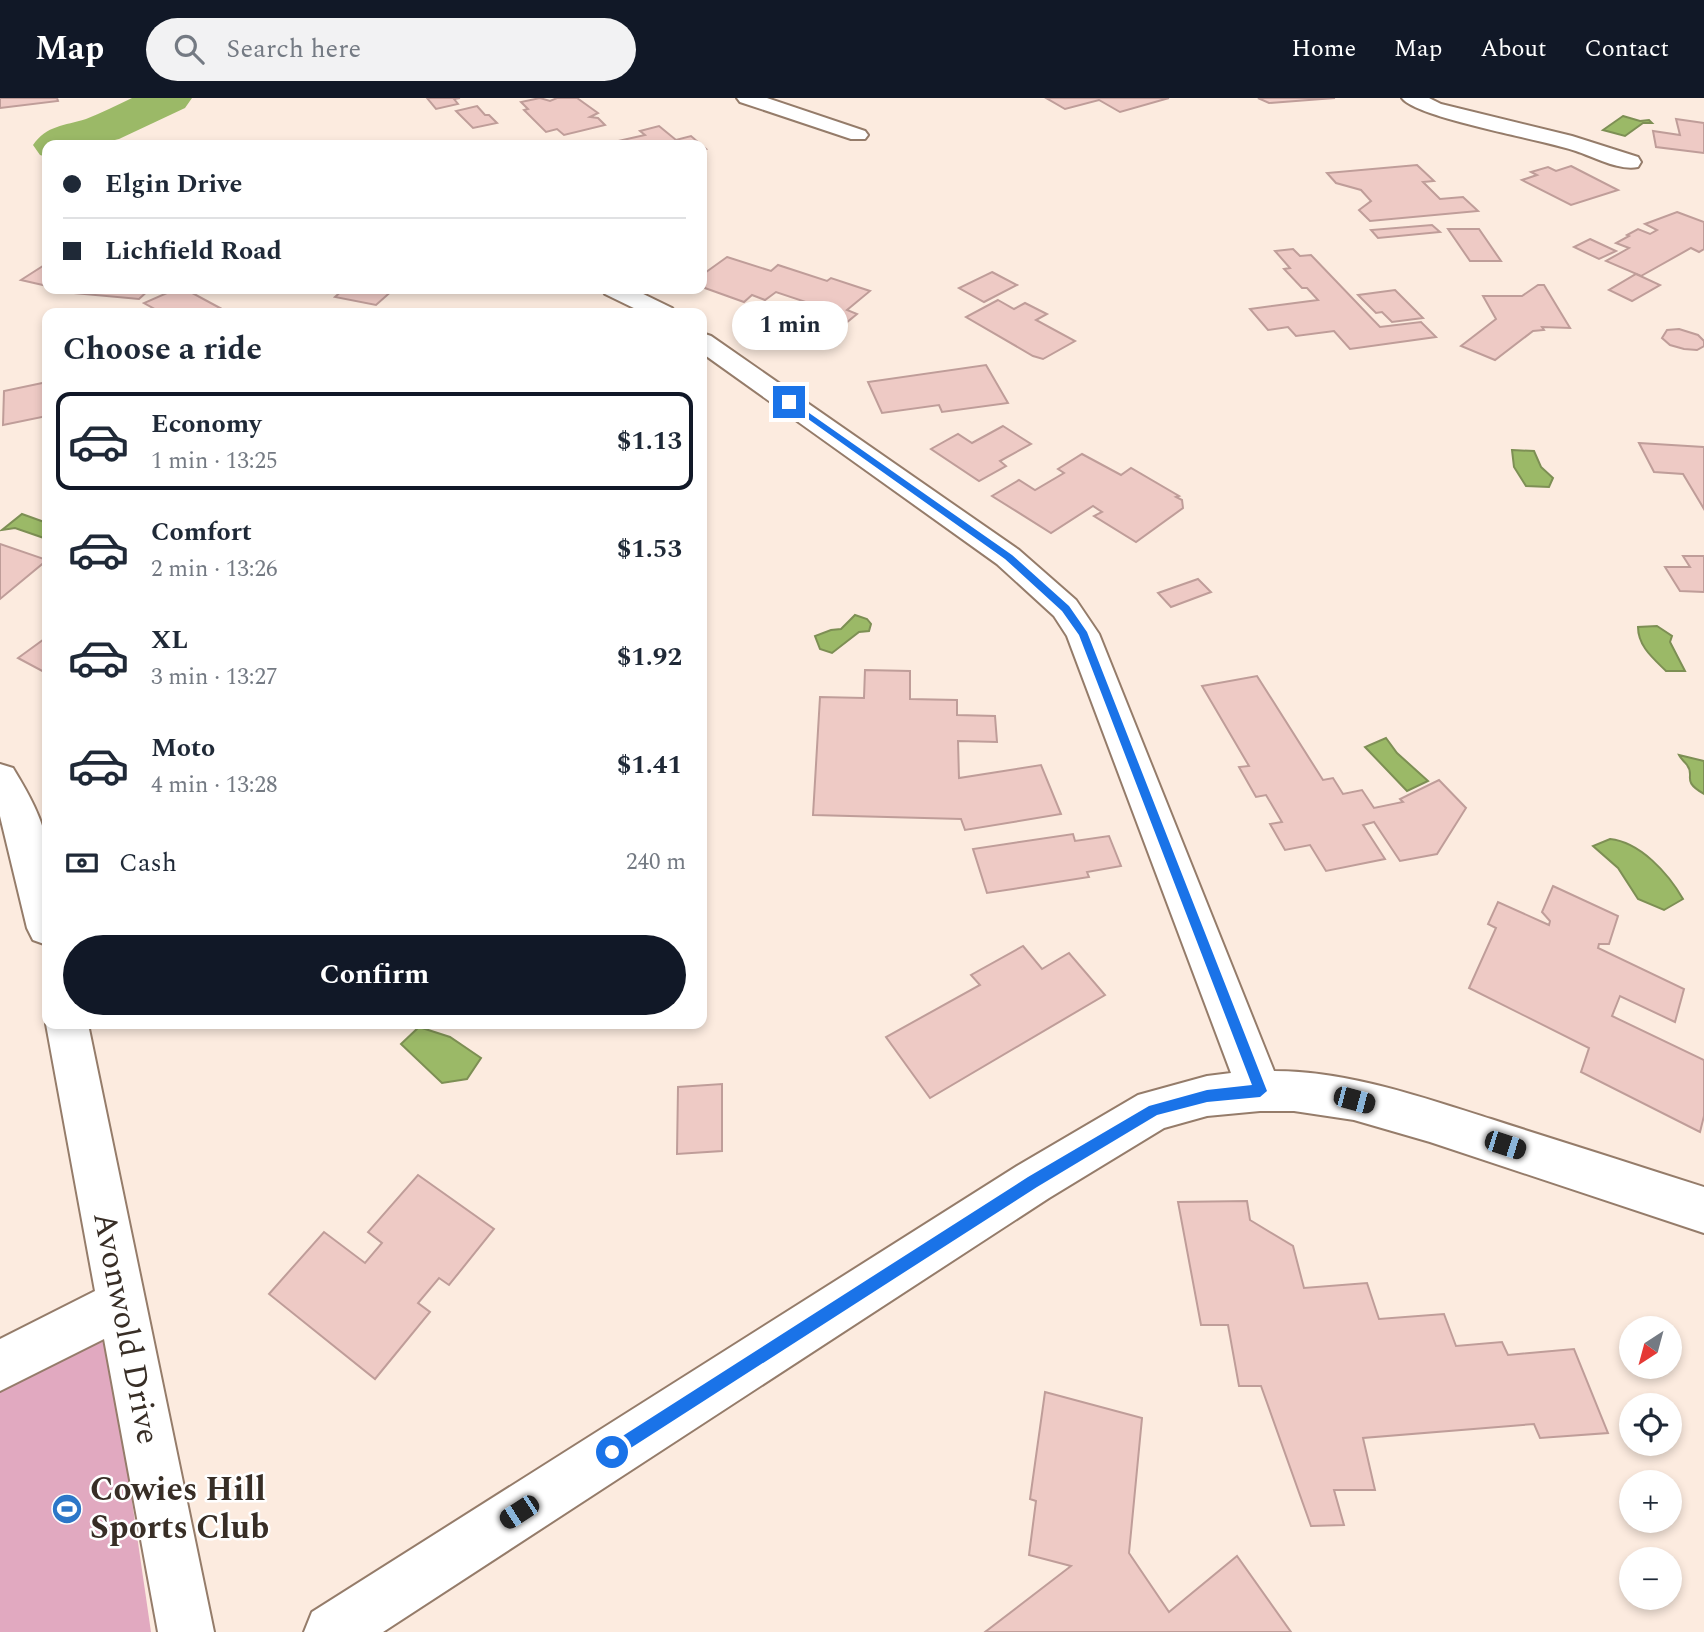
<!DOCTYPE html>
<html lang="en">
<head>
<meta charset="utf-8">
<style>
  body { margin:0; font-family:Spectral,serif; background:#f2f2f3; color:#1f2937; height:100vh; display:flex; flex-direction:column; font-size:26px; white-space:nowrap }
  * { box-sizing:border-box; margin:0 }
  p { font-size:23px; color:#747a83 }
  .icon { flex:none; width:38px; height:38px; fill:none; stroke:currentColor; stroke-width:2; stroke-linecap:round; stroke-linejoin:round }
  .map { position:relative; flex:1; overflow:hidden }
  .side { position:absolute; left:42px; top:210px; width:665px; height:721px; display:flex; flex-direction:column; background:#fff; border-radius:14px; box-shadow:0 4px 10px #0003 }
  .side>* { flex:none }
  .guide { position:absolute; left:42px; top:42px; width:665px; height:154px; border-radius:14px; box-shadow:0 4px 10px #0003; display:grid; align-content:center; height:154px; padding:0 21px; background:#fff }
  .needle { width:46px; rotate:216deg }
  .fabs { position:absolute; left:1619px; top:1218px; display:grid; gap:14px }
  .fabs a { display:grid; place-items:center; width:63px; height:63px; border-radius:50%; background:#fff; box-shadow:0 4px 10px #0003; font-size:35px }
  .end { position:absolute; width:32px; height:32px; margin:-16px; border:9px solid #1a73e8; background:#fff; box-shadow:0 0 0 4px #fff }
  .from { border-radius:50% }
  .bubble { position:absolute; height:49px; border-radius:24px; background:#fff; box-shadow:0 4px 10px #0003; font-size:23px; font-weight:700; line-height:49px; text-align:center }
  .car { position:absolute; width:21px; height:42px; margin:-21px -10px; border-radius:9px; box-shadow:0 0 5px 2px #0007; background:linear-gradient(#222 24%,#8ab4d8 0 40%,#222 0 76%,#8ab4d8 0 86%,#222 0) }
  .guide b { display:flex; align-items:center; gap:24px; height:66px; font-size:26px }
  .guide b+b { border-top:2px solid #e0e1e3 }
  .guide i { width:18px; height:18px; background:#1f2937 }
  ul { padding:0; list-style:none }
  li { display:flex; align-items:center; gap:21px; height:98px; margin:0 14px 10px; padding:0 7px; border:4px solid transparent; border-radius:14px }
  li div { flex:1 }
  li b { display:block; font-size:26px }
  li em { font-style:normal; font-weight:700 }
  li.selected { border-color:#111827 }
  li>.icon { width:63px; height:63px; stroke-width:1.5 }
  h2 { padding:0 21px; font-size:32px; line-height:84px }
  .pay { display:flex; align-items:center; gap:18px; height:77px; padding:0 21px; font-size:26px }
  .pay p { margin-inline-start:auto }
  .button { display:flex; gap:14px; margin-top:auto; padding:14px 21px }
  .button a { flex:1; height:80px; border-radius:42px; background:#111827; color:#fff; font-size:28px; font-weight:700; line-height:80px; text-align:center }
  header { display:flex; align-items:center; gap:42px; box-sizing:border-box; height:98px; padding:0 35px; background:#111827; color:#fff }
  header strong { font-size:33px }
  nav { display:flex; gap:38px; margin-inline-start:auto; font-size:24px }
  .search { width:490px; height:63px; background:#f2f2f3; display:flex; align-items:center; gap:18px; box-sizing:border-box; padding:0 24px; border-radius:38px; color:#747a83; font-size:26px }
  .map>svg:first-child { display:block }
</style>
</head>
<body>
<header>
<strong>Map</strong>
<div class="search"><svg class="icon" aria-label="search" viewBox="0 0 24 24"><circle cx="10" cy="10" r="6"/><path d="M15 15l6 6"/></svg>Search here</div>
<nav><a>Home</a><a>Map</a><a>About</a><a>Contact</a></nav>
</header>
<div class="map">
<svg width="1704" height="1534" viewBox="0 0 1704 1534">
  <rect width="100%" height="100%" fill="#fcebdf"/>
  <polygon fill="#e1a9c0" points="107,1231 151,1534 0,1534 0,1288"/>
  <g fill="#9bb967" stroke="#7d8f54" stroke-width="2">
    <polygon points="1623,18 1640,23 1649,22 1652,25 1643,25 1625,38 1603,32"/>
    <polygon points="1512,352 1534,353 1541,369 1553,380 1549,389 1526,388 1514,369"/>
    <polygon points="22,416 47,425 47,437 44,440 15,430 2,432"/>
    <polygon points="855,517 867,521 871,526 869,533 859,534 832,555 820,551 815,538 831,532 841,531"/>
    <path d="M1657 528 1672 538 1670 544 1685 573H1666C1653 560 1638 548 1638 529Z"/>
    <polygon points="1386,640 1397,655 1428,683 1407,693 1365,649"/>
    <path d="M1679 657 1704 663V696C1680 682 1696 679 1687 667 1684 663 1681 661 1679 657Z"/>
    <path d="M1610 741C1640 744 1668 775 1683 801L1664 812 1638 801 1618 770 1593 748Z"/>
    <polygon points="419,929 450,939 481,960 467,981 442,985 401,946"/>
  </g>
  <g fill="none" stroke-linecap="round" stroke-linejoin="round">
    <path fill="#9bb967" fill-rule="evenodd" d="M132 0H192L185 10 119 41 94 47H47V59L40 57 33 47C47 27 64 28 86 21 101 15 117 7 132 0Z"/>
  </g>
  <g fill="#eecac5" stroke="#bf9d99" stroke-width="2">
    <polygon points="0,0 57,0 58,3 0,10"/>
    <polygon points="427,0 460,0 454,1 458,6 436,11"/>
    <polygon points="540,0 550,3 557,0 577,0 598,15 590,19 598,20 605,27 564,37 557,31 546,34 524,12 528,11 521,4"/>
    <polygon points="1046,0 1169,0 1120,14 1099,2 1065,11"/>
    <polygon points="1258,0 1335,0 1269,5"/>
    <polygon points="477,8 485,17 489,17 497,25 473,30 456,13"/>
    <polygon points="1676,21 1704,25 1704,55 1656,49 1653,33 1680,37"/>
    <polygon points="659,28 676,42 691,38 706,51 702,52 702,47 605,46 645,37 640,33"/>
    <polygon points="1417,67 1434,83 1423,84 1440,101 1463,99 1478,113 1370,123 1359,112 1371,103 1361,92 1336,85 1327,75"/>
    <polygon points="1571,68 1618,92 1571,107 1522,82 1537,77 1531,74 1548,69 1556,73"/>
    <polygon points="1677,114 1704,124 1704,151 1699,154 1691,150 1641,178 1606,163 1629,150 1616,145 1629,138 1627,137 1638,131 1650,136 1657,132 1645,126"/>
    <polygon points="1432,127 1440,134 1378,140 1371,132"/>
    <polygon points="1448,131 1479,131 1501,163 1470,163"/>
    <polygon points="1590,141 1616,153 1599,161 1574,149"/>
    <polygon points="1293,151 1300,158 1311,157 1380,229 1421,224 1436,239 1350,251 1334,233 1296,238 1288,229 1268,232 1250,211 1318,202 1307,190 1302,190 1284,171 1290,170 1275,153"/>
    <polygon points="727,159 771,173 778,167 827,183 831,180 870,193 847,212 857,216 824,243 783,229 812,206 776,194 765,202 752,197 744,204 702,189 702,177"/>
    <polygon points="46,166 47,188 21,182"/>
    <polygon points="992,174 1017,187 984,204 959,190"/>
    <polygon points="1636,176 1660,187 1632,203 1609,192"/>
    <polygon points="1538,187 1544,187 1570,230 1542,229 1544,232 1533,233 1495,262 1461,248 1496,221 1483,198 1522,198"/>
    <polygon points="77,191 150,191 139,201 73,195"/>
    <polygon points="176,191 185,191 220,210 208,215 162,215 144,205"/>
    <polygon points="344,191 394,191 376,207 335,199"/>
    <polygon points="1395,192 1423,220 1392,224 1382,214 1376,215 1358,197"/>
    <polygon points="998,202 1014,211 1025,205 1047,216 1036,222 1075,243 1043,261 1033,258 966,219"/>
    <polygon points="1679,231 1698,237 1704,243 1704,248 1697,252 1684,251 1670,247 1662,240 1667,232"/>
    <polygon points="986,267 1008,305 942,314 939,307 882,315 868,284"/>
    <polygon points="47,284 47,318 3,327 4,293"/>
    <polygon points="1003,328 1031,346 1000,363 1006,368 979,383 931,351 958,336 972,345"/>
    <polygon points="1639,345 1704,349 1704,411 1683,376 1654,374"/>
    <polygon points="1082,356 1121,377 1131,370 1179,398 1176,399 1182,402 1183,410 1136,444 1094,418 1102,414 1093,408 1051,435 992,398 1019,382 1035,392 1064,375 1058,371"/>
    <polygon points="0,446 47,462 0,501"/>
    <polygon points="1683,458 1704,458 1704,494 1680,493 1665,469 1690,469"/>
    <polygon points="1198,481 1211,494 1171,509 1158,495"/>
    <polygon points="47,539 47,574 46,575 18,560"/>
    <polygon points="865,572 910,573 910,601 957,602 957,617 995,618 997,644 958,643 959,680 1041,667 1061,716 965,732 961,721 813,717 820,599 864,600"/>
    <polygon points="1257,578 1323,682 1333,680 1343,696 1362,692 1374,710 1403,704 1400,701 1439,682 1466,710 1437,756 1400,763 1374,724 1363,727 1385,761 1326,773 1310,747 1285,752 1270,726 1282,724 1266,697 1256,699 1239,669 1249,668 1202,588"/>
    <polygon points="1073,736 1075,743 1109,738 1121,768 1087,774 1089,779 987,795 973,751"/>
    <polygon points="1553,788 1618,818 1609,846 1599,846 1598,850 1684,891 1675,924 1620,898 1612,918 1704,962 1704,1018 1700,1034 1581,974 1589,950 1469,890 1496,830 1488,826 1498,804 1549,827 1550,823 1542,814"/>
    <polygon points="1023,848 1042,871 1069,855 1105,897 930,1000 886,939 980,887 971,877"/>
    <polygon points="722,986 722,1053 677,1056 678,989"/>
    <polygon points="418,1077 494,1131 449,1187 439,1180 418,1205 430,1214 375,1281 269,1196 324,1134 365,1165 382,1145 368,1134"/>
    <polygon points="1247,1103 1250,1122 1293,1148 1304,1190 1367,1185 1379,1221 1444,1216 1456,1248 1502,1244 1508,1257 1574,1251 1608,1335 1540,1340 1534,1326 1363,1340 1375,1392 1334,1392 1344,1427 1311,1428 1261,1288 1239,1288 1228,1227 1201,1227 1178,1104"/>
    <polygon points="1045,1294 1142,1320 1129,1455 1169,1514 1237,1458 1291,1534 985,1534 1071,1468 1029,1457 1036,1403 1030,1401"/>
  </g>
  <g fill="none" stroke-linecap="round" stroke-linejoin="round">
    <g stroke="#957c6a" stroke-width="4">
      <g id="minor">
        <polygon points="737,0 767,0 865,33 868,37 865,41 851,41 740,4"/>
        <path d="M1402 0H1429L1441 6 1572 38 1638 59 1641 64 1638 69C1619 73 1594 59 1576 53 1545 42 1416 20 1402 0Z"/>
        <polygon points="602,191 633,191 672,210 676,215 644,215 605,196"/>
        <path d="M702 235 711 238 1019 452 1076 502 1099 536 1274 973C1348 973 1421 999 1491 1021 1562 1044 1633 1066 1704 1089V1135L1430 1044 1354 1022 1294 1013H1260L1207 1018 1164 1030 1049 1100 383 1534H304L312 1514 1017 1068 1138 997 1207 978 1231 975 1067 538 1054 518 997 466 702 255Z"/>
        <path d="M0 666 13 670C27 693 44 722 47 749 51 781 48 816 47 847L33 842 27 830 0 718Z"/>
        <polygon points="47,923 47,926 88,926 214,1534 158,1534 104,1241 0,1293 0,1241 95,1193 46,926"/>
      </g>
    </g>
    <use href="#minor" fill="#fff" fill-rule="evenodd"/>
  </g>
  <polygon fill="#1a73e8" points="787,303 792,303 1012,457 1069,508 1087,534 1267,993 1260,999 1207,1004 1157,1017 1037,1089 612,1362 607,1359 605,1354 607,1348 1028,1079 1149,1008 1207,992 1252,987 1079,537 1062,513 1005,461 787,306"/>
  <defs>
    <g id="stadium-disc" transform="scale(1.575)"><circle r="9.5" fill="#2d77c8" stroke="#fff"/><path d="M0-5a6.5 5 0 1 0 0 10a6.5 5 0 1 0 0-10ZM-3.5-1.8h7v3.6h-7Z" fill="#fff"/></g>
  </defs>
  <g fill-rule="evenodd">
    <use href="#stadium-disc" x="67" y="1411"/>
  </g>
  <g text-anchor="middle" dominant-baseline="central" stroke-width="5" stroke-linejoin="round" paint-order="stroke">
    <g font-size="33" fill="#382e26" stroke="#fff">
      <text transform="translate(126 1230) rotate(79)">Avonwold Drive</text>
    </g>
    <g font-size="33" font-weight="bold" fill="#382e26" stroke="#fff" text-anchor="start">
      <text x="90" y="1392">Cowies Hill<tspan x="90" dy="38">Sports Club</tspan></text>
    </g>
  </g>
</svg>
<div class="fabs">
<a><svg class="needle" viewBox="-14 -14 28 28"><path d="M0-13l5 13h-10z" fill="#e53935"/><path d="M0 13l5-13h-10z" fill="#747a83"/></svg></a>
<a><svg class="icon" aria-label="locate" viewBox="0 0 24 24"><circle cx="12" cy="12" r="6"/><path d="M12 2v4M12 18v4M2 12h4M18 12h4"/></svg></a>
<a>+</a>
<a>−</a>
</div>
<i class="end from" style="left:612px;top:1354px"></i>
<i class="end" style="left:789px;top:304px"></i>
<div class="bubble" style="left:732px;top:203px;width:116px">1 min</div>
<i class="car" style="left:1354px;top:1002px;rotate:105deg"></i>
<i class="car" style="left:1505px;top:1047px;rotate:108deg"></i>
<i class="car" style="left:519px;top:1414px;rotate:237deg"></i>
<div class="guide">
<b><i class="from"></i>Elgin Drive</b>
<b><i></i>Lichfield Road</b>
</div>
<section class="side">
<h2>Choose a ride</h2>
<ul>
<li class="selected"><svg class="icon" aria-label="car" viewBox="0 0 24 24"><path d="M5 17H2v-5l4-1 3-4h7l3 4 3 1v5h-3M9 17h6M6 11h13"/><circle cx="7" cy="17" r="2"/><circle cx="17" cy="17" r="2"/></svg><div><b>Economy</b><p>1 min · 13:25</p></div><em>$1.13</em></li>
<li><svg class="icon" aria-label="car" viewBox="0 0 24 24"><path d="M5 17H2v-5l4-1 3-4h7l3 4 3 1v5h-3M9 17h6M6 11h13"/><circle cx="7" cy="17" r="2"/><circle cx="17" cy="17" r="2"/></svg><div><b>Comfort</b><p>2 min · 13:26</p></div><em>$1.53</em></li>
<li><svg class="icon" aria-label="car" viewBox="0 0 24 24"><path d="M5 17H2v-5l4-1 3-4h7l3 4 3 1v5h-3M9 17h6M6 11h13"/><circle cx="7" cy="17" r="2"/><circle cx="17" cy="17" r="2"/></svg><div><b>XL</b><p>3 min · 13:27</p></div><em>$1.92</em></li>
<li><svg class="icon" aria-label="car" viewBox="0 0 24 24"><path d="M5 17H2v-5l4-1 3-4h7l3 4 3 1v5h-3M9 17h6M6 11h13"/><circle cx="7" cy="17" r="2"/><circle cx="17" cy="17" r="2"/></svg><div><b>Moto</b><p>4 min · 13:28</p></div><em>$1.41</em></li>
</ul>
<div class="pay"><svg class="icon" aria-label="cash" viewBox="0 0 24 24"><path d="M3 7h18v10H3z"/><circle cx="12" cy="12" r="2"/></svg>Cash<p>240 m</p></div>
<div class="button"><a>Confirm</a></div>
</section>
</div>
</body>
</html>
